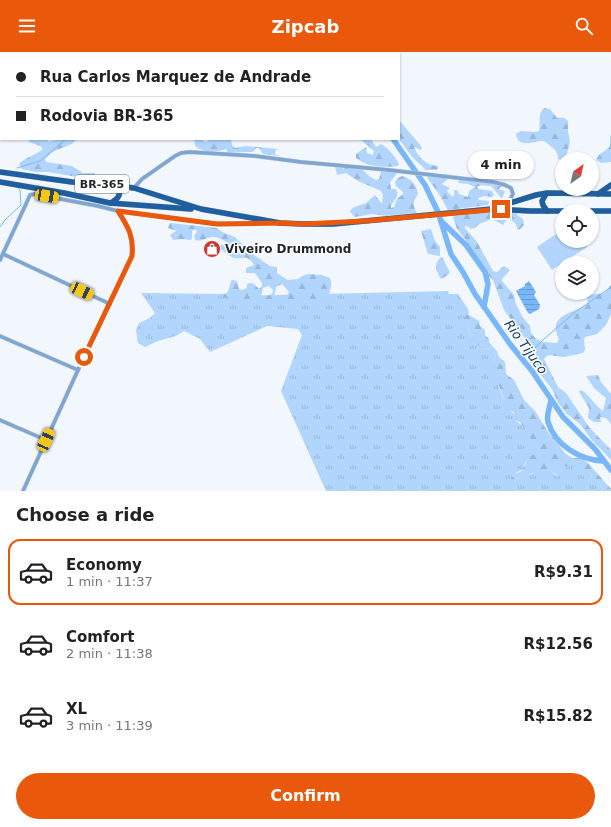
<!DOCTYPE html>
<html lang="en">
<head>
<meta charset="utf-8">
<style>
  body { margin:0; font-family:"DejaVu Sans",sans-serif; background:#f2f2f2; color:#222; height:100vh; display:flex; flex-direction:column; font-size:15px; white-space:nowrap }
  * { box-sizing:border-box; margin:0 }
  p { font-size:13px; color:#767676 }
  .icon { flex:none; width:22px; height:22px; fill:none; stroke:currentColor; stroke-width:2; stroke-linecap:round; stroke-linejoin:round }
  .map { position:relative; height:439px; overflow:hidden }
  .details { display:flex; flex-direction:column; background:#fff; flex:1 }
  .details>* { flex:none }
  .top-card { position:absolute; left:0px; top:0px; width:400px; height:88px; box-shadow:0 1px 3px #0004; display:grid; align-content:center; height:88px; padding:0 16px; background:#fff }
  .needle { width:26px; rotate:34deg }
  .buttons { position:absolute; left:555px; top:100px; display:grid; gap:8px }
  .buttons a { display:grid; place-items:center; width:44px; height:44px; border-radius:50%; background:#fff; box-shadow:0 1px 3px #0004; font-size:20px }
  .end { position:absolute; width:18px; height:18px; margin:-9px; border:5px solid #ea580c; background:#fff; box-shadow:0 0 0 2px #fff }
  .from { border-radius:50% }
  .bubble { position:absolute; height:28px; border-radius:14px; background:#fff; box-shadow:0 1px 3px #0004; font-size:13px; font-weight:600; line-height:28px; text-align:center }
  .car { position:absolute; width:12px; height:24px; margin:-12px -6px; border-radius:5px; box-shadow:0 0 3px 1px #0007; background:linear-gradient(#f5c518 24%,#345 0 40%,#f5c518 0 76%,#345 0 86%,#f5c518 0) }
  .top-card b { display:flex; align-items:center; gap:14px; height:38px; font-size:15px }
  .top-card b+b { border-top:1px solid #e0e0e0 }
  .top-card i { width:10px; height:10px; background:#222 }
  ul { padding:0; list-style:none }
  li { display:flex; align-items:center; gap:12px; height:66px; margin:0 8px 6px; padding:0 8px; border:2px solid transparent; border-radius:12px }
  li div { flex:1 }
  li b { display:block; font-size:15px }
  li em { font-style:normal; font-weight:600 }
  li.on { border-color:#ea580c }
  li>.icon { width:36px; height:36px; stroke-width:1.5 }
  h2 { padding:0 16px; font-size:18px; line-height:48px }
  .cta { display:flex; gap:8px; margin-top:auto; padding:8px 16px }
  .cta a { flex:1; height:46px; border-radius:24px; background:#ea580c; color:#fff; font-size:16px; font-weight:600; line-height:46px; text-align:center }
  header { display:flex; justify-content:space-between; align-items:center; height:52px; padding:0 16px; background:#ea580c; color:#fff; font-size:18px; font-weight:600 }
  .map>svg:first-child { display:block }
</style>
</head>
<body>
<header><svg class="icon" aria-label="menu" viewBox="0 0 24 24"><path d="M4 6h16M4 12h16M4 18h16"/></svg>Zipcab<svg class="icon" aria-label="search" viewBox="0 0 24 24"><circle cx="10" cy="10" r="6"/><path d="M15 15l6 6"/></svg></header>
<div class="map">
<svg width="611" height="439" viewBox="0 0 611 439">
  <defs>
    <pattern id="grass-tufts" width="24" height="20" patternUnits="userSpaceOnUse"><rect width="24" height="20" fill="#b1d5fd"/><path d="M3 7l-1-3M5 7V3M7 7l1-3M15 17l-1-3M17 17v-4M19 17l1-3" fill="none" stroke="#98b7d9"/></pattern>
    <pattern id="forest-firs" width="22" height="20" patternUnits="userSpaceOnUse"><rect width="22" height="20" fill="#b1d5fd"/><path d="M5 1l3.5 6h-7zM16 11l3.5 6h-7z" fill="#98b7d9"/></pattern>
    <pattern id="water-rules" width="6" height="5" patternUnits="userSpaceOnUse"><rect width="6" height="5" fill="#79b6fa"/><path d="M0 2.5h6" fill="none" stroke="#689cd6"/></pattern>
  </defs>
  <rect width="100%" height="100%" fill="#f2f7fd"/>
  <path fill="url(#grass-tufts)" d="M448 239 449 242H458L468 257 469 261 461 269 468 275 470 282 483 297 494 296 497 299 498 302 496 303 494 308 496 322 499 336 504 347 508 352 509 358 515 363V369C521 370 527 381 531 386L530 388 539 397 537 401 526 409 523 417 516 421 514 430C519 424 537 420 546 419L548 417 550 418 557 424 563 414 570 409 583 414 589 421 592 422 591 426 598 430 603 436 602 439H326L281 339 302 283 298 277 267 274 210 300 200 287 184 279 176 284 158 289 145 295 138 291 136 278 139 271 150 266 155 261 141 241 228 242 235 244Z"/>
  <g fill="url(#forest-firs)">
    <path d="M544 56 550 57 557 66C561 65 565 65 568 69V79L570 90 566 105 565 107H562V109L558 107C558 102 557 100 553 96 550 94 547 90 543 89 535 88 518 98 516 82L521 79 534 80 539 79C541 71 537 62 544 56Z"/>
    <path d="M399 68 421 94 422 96 421 98 414 95C418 105 427 114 438 114V117L436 118H426L413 106 399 87Z"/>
    <path d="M611 82V110L601 111 596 108C599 100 606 100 610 94V85Z"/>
    <path d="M29 87H46L49 90 57 87H77C71 96 54 95 45 107L46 110 72 114 83 121H95L94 124 88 125H77L49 120H36L22 117 19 112C26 105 36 103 43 97L40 94 29 90Z"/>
    <path d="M194 87H202V88L206 90 210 87H231L232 93 235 96 246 94 278 97 275 99V102L280 104 263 102 259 96H256L253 100C245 100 237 100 228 101L226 97C217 100 203 101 195 94Z"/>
    <path d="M360 87H371L376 95 381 92C389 97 395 104 399 112L398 114C384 116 368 115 356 106V102L366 95 367 101 373 103 374 99Z"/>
    <path d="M347 113 362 117 369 124 376 128 379 127 381 120H398L390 130 391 137H396C400 143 395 148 391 153V156L394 155 397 147 403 142V140L396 134 395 130 398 126 402 124C411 126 417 133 418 142 413 150 412 152 417 161L415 162 392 163 387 164 372 162 355 165 350 160 352 156 366 151 375 143 382 152 383 143 381 139 358 129 346 121 337 123 335 114 344 117Z"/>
    <polygon points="427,123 448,125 448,127 442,132 450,136 447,139 453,145 454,143 454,138 457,138 459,142 468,145 469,139 475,135 468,132 458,131 460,127 502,133 499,137 505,139 502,147 491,134 481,133 477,135 478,137 492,139 494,143 492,145 485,144 478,146 479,148 489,149 488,153 448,158 439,142 428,127"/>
    <path d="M480 160 517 161V163L523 167 524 173 519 178 517 177 516 172 510 167H507L503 173 492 167 479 172 475 176 471 177 467 174H465V176L477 190 493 219 497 220 504 214 510 218 502 227V229L514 243 516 252 522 264 530 274 531 281 536 287 543 290 557 291 559 287C546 263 574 261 588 252L587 245 589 243 604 241 611 233V262L606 273 597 282 585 285 584 288 585 297 583 301 564 305 549 303 547 304 544 307 558 335 566 341 589 375 611 398V408L591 387 580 372 567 362 558 351 552 337 540 322 537 313 536 300 521 281 504 258 493 228 486 221 465 187 457 177 453 165 456 163Z"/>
    <path d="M170 171 217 176 224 181 235 185 251 201 270 214 277 215V221L288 228 298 227 304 223 310 222 322 223 330 226C334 236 327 251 315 253 301 243 299 253 286 248V245L289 240 282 232 276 235 275 241 269 251 263 248 264 245C268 243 273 244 273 238L269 234 263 236 261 245 250 250 243 248H229L223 245V243L228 240 231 229 232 228 237 229 239 237 242 238 247 236V232C253 229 255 233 259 237L262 234V231L255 221H246V216L254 213C247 201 242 208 234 206 229 204 225 199 220 197L221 192 232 199H236C231 192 220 184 211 185 205 186 202 190 195 188L194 184 197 179 195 177 192 179V187L191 188 181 187 173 188 170 183 176 179 168 176Z"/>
    <polygon points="431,177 435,189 440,195 440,204 428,202 421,179"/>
    <path d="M441 205 443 206 446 213 450 220 448 223 441 227C436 219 433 212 441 205Z"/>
    <polygon points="467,262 479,269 480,274 485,278 485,283 489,287 489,290 494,296 483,297 477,292 470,282 468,275 465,273 462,273 461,269"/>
    <path d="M498 302 499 305 505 310 506 322 514 328 524 348 535 359 548 380 566 402 572 406H581L588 411 611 437V439H602L603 436 598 430 591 427 592 422 589 421 590 424 589 426 585 425 586 421 583 418V414L575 413 571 409 569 414H563L560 419 559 424 548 417 543 422 532 421 524 425 518 426 513 431 510 430C514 419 519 423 523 417 529 408 524 406 537 401L539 397 535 393 532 394 527 391 528 389 530 388 531 386 526 380 520 370 514 368 515 363 513 360 509 359C505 345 488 318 496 303Z"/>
    <path d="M598 323 601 330 611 342V372L606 366 600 365 601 370H594L588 366 589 356 579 340 581 338C589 342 594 353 603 359L606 346 594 336 586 324Z"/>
  </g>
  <polygon fill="#b1d5fd" points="562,178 562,189 583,189 587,195 552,218 537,195"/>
  <polygon fill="url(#water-rules)" points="529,229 536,240 534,243 540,253 539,257 530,262 528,261 516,239 525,234 525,232"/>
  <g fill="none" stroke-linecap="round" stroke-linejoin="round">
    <g stroke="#79b6fa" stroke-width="1">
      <polyline points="17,116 40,109 66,87"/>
      <polyline points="0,175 5,168 21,153 20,138 18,136"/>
      <polyline points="520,304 527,304 544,287 574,261 611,235"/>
    </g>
    <g stroke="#79b6fa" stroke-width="5.5">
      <polyline points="129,0 130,1"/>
      <polyline points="286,0 289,1"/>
      <polyline points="252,1 254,0"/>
      <polyline points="393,87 425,133 438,160 451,202 463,220 475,242 510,292 532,319 563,365 595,397 611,418"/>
      <polyline points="441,169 466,193 485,220 488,232 484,255"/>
      <path d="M551 348C550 355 546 363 548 370 555 393 580 408 603 409"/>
    </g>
    <g stroke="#ccd1d7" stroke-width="4.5">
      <g id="street">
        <polyline points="134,136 142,127 175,104 181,101 190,100 255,104 301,110 389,118 493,130 505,133 511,136 513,142 508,151"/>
        <polyline points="3,202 110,252"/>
        <polyline points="0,208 26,152 30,143 34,142 98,154 118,159 217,172 271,171"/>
        <polyline points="0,284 78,318"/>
        <polyline points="0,368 46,388"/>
        <path d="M23 439 78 318 132 204C134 184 128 175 118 159"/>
      </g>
    </g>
    <g stroke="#ccd1d7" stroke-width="6">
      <g id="primary">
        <polyline points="0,120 72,130 103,132 134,136 201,157 280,171 303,172 333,172 492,157 530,159 611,159"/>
        <polyline points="0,130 64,141 110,151 191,157"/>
        <polyline points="546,142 542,149 543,153 547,159"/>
        <polyline points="598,142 611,133"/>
        <path d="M111 151C117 147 120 145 120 137L116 133"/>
        <polyline points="497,155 536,143 547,141 611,142"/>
      </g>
    </g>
    <use href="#street" stroke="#7ea6d3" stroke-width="3.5"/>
    <use href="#primary" stroke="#205f9f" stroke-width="5.5"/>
  </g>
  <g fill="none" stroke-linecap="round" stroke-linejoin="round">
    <path stroke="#ea580c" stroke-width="5" d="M84 305 132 204C134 184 128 175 118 159L217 172 280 171 303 172 365 169 501 157"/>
  </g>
  <defs>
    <g id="shop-disc" transform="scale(0.9)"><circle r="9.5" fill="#c83a34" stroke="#fff"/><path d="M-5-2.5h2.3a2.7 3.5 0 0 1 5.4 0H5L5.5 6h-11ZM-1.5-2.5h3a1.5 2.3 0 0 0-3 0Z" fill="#fff"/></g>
  </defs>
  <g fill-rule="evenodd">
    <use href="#shop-disc" x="212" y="197"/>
  </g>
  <g text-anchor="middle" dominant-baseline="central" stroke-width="3" stroke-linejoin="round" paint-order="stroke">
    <rect fill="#fff" stroke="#626669" stroke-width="1" x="75" y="123" width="54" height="18" rx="3"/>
    <g font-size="11" font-weight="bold" fill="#1f2429">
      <text x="102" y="132">BR-365</text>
    </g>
    <g font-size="12" font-weight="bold" fill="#1f2429" stroke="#fff" text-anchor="start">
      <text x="225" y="197">Viveiro Drummond</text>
    </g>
    <g font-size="13" font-style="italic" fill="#113c67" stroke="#fff">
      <text transform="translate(526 295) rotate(54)">Rio Tijuco</text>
    </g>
  </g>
</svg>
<div class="buttons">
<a><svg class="needle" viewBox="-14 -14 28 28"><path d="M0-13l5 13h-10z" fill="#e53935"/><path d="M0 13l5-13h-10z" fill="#767676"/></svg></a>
<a><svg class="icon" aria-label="locate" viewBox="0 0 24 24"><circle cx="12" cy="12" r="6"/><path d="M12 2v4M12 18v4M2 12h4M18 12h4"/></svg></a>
<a><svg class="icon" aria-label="layers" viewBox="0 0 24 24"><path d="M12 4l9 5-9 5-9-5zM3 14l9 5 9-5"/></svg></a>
</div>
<i class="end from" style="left:84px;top:305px"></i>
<i class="end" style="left:501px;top:157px"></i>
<div class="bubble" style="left:468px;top:99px;width:66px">4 min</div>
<i class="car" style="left:47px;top:144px;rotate:100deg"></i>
<i class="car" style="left:82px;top:239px;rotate:115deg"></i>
<i class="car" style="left:46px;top:388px;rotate:24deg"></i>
<div class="top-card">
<b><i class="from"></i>Rua Carlos Marquez de Andrade</b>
<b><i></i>Rodovia BR-365</b>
</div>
</div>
<section class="details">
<h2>Choose a ride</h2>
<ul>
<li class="on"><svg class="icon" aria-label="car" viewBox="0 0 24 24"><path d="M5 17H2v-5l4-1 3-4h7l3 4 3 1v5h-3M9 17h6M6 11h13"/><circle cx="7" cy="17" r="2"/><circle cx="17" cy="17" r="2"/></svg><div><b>Economy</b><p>1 min · 11:37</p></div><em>R$9.31</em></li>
<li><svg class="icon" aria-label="car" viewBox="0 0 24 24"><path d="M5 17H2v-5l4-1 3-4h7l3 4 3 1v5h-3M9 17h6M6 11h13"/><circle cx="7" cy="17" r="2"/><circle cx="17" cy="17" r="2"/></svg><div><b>Comfort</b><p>2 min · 11:38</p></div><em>R$12.56</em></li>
<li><svg class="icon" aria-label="car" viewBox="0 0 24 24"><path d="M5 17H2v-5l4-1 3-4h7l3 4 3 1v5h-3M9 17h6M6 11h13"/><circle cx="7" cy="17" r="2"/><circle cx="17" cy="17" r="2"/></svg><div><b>XL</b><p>3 min · 11:39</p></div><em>R$15.82</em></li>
</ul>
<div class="cta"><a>Confirm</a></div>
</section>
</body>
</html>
